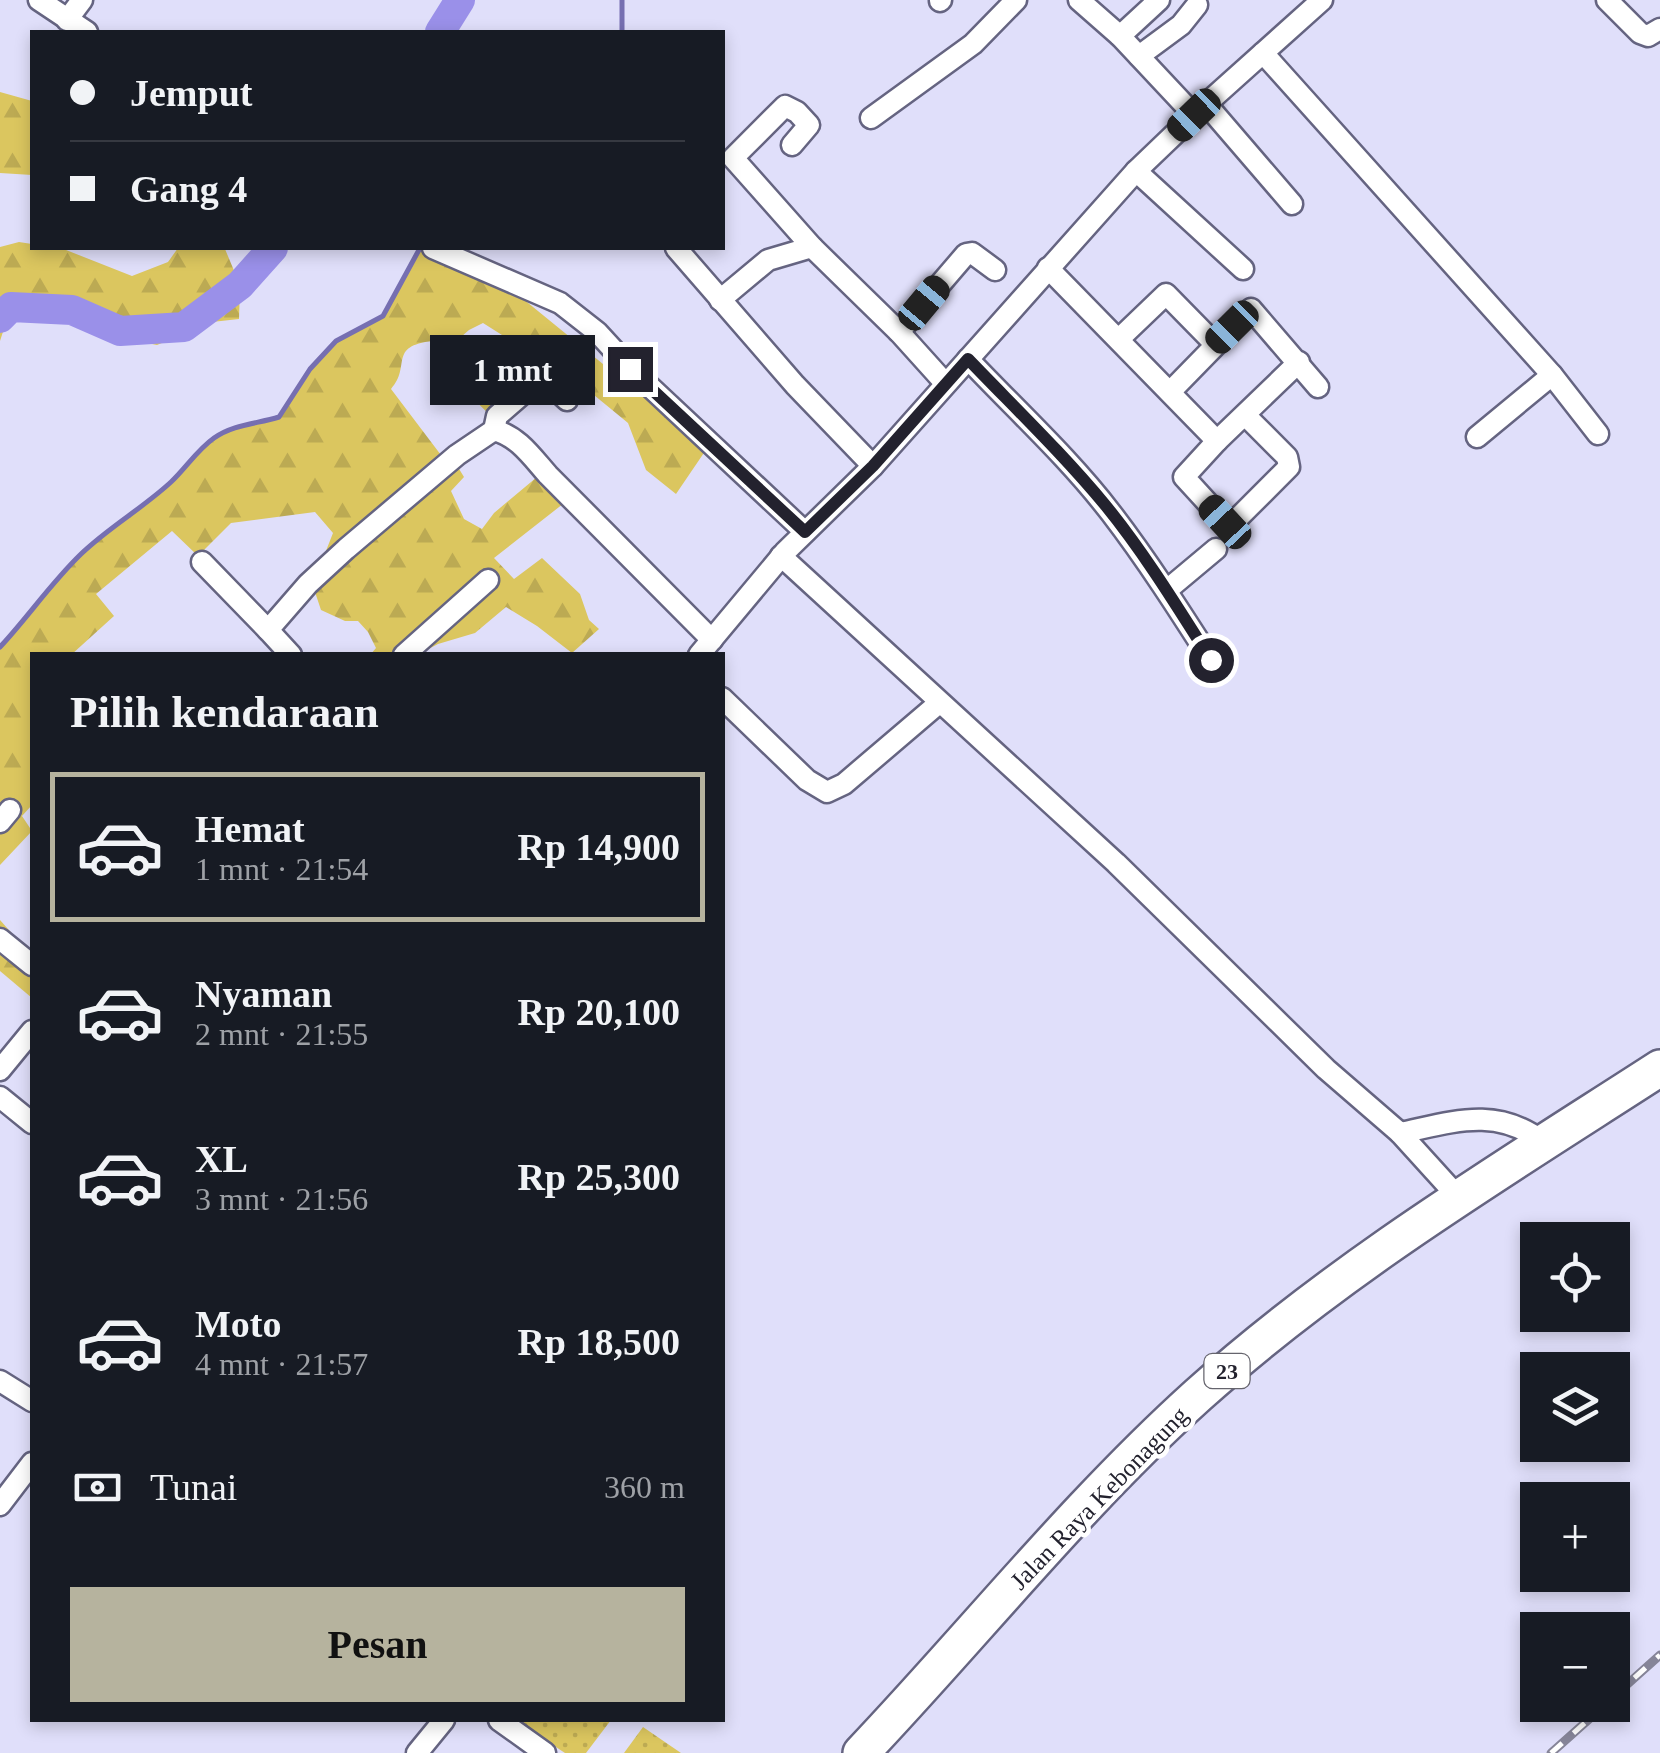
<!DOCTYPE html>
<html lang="id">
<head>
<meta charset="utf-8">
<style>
  body { margin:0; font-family:Georgia,serif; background:#20242c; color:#f1f3f6; height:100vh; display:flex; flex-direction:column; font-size:38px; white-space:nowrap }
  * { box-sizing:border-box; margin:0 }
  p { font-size:32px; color:#9ea1a6 }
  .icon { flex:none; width:55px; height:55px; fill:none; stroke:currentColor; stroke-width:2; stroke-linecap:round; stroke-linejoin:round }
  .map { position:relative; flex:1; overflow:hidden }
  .drawer { position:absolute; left:30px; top:652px; width:695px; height:1070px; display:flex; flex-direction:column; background:#171b24; border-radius:0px; box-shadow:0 5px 15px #0003 }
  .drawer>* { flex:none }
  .guide { position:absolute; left:30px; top:30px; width:695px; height:220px; border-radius:0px; box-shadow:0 5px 15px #0003; display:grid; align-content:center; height:220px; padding:0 40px; background:#171b24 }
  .buttons { position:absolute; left:1520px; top:1222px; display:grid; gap:20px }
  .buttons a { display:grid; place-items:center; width:110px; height:110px; border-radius:0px; background:#171b24; box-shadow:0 5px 15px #0003; font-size:50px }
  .end { position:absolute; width:45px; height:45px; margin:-22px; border:12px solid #23222e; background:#fff; box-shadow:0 0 0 5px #fff }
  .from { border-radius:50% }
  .bubble { position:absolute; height:70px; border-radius:0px; background:#171b24; box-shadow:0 5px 15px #0003; font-size:32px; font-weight:700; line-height:70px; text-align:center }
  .car { position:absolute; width:30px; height:60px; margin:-30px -15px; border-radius:12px; box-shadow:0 0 8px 2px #0007; background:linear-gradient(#222 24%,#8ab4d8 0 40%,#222 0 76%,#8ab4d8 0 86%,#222 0) }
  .guide b { display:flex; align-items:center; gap:35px; height:95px; font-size:38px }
  .guide b+b { border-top:2px solid #363941 }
  .guide i { width:25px; height:25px; background:#f1f3f6 }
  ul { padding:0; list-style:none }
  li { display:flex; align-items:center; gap:30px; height:150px; margin:0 20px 15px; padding:0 20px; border:5px solid transparent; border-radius:0px }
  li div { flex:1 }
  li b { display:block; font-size:38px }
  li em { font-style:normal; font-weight:700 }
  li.on { border-color:#b6b39e }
  li>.icon { width:90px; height:90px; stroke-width:1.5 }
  h2 { padding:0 40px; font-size:45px; line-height:120px }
  .pay { display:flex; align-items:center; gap:25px; height:110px; padding:0 40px; font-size:38px }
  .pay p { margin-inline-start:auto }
  .action { display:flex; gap:20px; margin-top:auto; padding:20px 40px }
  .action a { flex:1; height:115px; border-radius:0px; background:#b6b39e; color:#111; font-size:40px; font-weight:700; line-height:115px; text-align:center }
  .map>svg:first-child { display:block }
</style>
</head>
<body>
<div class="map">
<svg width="1660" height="1753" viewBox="0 0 1660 1753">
  <defs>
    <pattern id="forest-firs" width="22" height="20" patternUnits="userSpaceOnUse" patternTransform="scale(2.5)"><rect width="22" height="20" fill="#dbc65f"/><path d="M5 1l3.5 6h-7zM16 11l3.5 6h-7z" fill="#bcaa53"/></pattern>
    <pattern id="garden-dots" width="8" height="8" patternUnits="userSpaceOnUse" patternTransform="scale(2.5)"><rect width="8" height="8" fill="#dbc65f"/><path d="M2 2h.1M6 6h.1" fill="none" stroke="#bcaa53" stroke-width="1.8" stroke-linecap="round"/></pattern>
  </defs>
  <rect width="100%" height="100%" fill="#e0dffa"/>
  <g fill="url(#forest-firs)">
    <polygon points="0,92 32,101 32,175 0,173"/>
    <polygon points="19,242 32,244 32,248 61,248 132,276 168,262 178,248 225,249 240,285 239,319 212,322 157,345 115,337 71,310 11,307 0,341 0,247"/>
    <path d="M420 248H431L488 278 486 283 522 298 641 395 712 441 676 494 646 470 628 423 583 386 558 396 538 387 522 375 494 377V419L453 379 476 355 502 335 483 323 469 330 446 350 433 341C387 346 412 366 391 389L450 467 453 459 464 477 451 491 464 519 482 529 494 513 543 472 568 500 494 558 514 579 542 558 580 594 589 620 599 629 572 653 537 626 506 607 475 633 438 644 417 655H370L376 648 368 632 358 621H345L321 610 309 574 322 561 333 533 315 512 231 523 198 556 172 531 96 594 114 616 71 655H32V805L22 816 32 831 0 865V647C28 617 51 583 81 554 109 527 143 508 171 482 186 468 197 450 214 438 234 424 257 424 279 417L310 369 336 341 383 316Z"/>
    <polygon points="0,920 32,956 32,998 0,971"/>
  </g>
  <g fill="url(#garden-dots)">
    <polygon points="524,1720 611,1720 586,1753 565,1753 521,1724"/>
    <polygon points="643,1727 681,1753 624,1753"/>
  </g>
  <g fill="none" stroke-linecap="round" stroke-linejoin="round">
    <g stroke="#766fb1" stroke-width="5">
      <polyline points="622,32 622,0"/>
      <path d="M0 647C28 617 51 583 81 554 109 527 143 508 171 482 186 468 197 450 214 438 234 424 257 424 279 417L310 369 336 341 383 316 420 248"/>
    </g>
    <g stroke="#9a90e9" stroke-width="30">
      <polyline points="440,32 460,0"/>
      <polyline points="0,318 11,307 72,310 120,331 184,327 240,285 273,248"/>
    </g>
    <g stroke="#656481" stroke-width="25">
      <g id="street">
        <polyline points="39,0 87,32"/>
        <polyline points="1079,0 1120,36 1194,115"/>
        <polyline points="1607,0 1640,33 1648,36 1660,29"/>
        <polyline points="940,1 941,0"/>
        <polyline points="67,20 82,0"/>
        <polyline points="1120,36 1159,0"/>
        <polyline points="1263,53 1552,375 1598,434"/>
        <polyline points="1139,56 1181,25 1197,5"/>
        <polyline points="1206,104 1292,204"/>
        <polyline points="871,118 973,44 1016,0"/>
        <polyline points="792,145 809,125 797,112 785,106 733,158 812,247 899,332 945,383"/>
        <polyline points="1136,171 1243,269"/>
        <polyline points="433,248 560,303 597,332 631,369 805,532"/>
        <polyline points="676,248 795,385 873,466"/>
        <polyline points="1048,268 1217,441 1184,477 1227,524 1233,523 1289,467 1287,457 1245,415"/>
        <polyline points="720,300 768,260 812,247"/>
        <polyline points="899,332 966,254 972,253 995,270"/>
        <polyline points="1119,339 1166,294 1215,344"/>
        <path d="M968 359C1016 410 1068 457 1111 513 1147 560 1179 610 1211 660"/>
        <polyline points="1170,392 1251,309 1318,387"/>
        <polyline points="494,430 497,416 542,377 567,400"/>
        <polyline points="1477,437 1552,375"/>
        <polyline points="1217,441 1299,362"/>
        <path d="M781 556 1116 863 1326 1069 1400 1133C1453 1122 1496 1106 1543 1142"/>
        <polyline points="202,562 268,630"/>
        <polyline points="1167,590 1216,549"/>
        <path d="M291 655 268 630 308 584 346 549 457 455 494 430C518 436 532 457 548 475L712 640"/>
        <polyline points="404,655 488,580"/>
        <polyline points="699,655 785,552 873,466 1136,171 1206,104 1322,0"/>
        <polyline points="722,698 807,780 827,792 844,784 939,703"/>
        <polyline points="0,822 10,810"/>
        <polyline points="0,939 32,965"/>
        <polyline points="0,1070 32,1031"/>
        <polyline points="0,1097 32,1123"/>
        <polyline points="1400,1133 1459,1198"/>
        <polyline points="0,1381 32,1401"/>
        <polyline points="0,1505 32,1463"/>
        <polyline points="499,1720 545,1753"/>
        <polyline points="417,1753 444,1720"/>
      </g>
    </g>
    <g stroke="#656481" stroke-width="40">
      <path id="highway" d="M861 1753C974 1634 1076 1505 1198 1395 1338 1269 1502 1170 1660 1068"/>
    </g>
    <use href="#street" stroke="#fff" stroke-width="20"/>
    <use href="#highway" stroke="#fff" stroke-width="35"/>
    <g stroke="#868598" stroke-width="9">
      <g id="rail">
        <polyline points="1612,1698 1660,1655"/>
        <polyline points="1551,1753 1605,1705"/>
      </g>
    </g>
    <use href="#rail" stroke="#fff" stroke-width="5" stroke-dasharray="15" stroke-linecap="butt"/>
  </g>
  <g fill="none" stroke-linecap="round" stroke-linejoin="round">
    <path stroke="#23222e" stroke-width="12" d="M630 369 805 532 873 466 968 359C1015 408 1063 454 1106 506 1145 554 1178 608 1211 660"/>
  </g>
  <g text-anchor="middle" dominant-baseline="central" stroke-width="9" stroke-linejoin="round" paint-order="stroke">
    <rect fill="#fff" stroke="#65646d" stroke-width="2.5" x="1204.5" y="1354" width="45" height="34" rx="8"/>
    <g font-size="22" font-weight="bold" fill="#23222e">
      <text x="1227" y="1371">23</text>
    </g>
    <g font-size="25" fill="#23222e" stroke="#fff">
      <text transform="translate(1099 1498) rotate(-46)">Jalan Raya Kebonagung</text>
    </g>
  </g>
</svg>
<div class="buttons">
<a><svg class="icon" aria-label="locate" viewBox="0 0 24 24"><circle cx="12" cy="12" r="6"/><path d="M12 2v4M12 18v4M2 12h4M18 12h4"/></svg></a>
<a><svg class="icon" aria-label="layers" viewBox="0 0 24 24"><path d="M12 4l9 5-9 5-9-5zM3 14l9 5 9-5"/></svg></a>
<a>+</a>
<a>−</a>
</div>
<i class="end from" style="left:1211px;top:660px"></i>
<i class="end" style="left:630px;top:369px"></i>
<div class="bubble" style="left:430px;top:335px;width:165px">1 mnt</div>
<i class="car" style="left:1194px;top:115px;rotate:226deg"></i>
<i class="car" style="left:924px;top:303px;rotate:40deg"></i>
<i class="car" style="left:1232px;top:327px;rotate:225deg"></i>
<i class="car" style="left:1225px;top:522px;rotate:317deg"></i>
<div class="guide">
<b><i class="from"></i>Jemput</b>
<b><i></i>Gang 4</b>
</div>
<section class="drawer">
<h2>Pilih kendaraan</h2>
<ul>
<li class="on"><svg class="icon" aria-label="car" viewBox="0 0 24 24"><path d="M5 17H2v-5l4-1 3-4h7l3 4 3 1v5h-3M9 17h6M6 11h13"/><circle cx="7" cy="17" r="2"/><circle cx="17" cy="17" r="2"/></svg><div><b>Hemat</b><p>1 mnt · 21:54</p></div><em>Rp 14,900</em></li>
<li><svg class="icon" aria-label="car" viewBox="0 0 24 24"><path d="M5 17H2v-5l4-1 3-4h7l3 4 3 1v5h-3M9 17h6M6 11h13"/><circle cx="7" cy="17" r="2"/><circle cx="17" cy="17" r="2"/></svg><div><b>Nyaman</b><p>2 mnt · 21:55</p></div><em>Rp 20,100</em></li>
<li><svg class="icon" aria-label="car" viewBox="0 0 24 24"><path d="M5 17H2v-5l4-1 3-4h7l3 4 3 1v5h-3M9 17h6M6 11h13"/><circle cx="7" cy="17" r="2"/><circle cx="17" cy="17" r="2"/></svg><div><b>XL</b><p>3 mnt · 21:56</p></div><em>Rp 25,300</em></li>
<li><svg class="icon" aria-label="car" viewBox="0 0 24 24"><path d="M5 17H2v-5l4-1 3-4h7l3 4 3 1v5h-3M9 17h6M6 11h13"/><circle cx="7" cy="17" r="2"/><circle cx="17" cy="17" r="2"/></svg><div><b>Moto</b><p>4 mnt · 21:57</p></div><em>Rp 18,500</em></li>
</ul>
<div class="pay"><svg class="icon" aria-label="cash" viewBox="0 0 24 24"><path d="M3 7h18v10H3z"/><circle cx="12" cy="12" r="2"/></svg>Tunai<p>360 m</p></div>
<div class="action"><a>Pesan</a></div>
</section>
</div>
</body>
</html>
